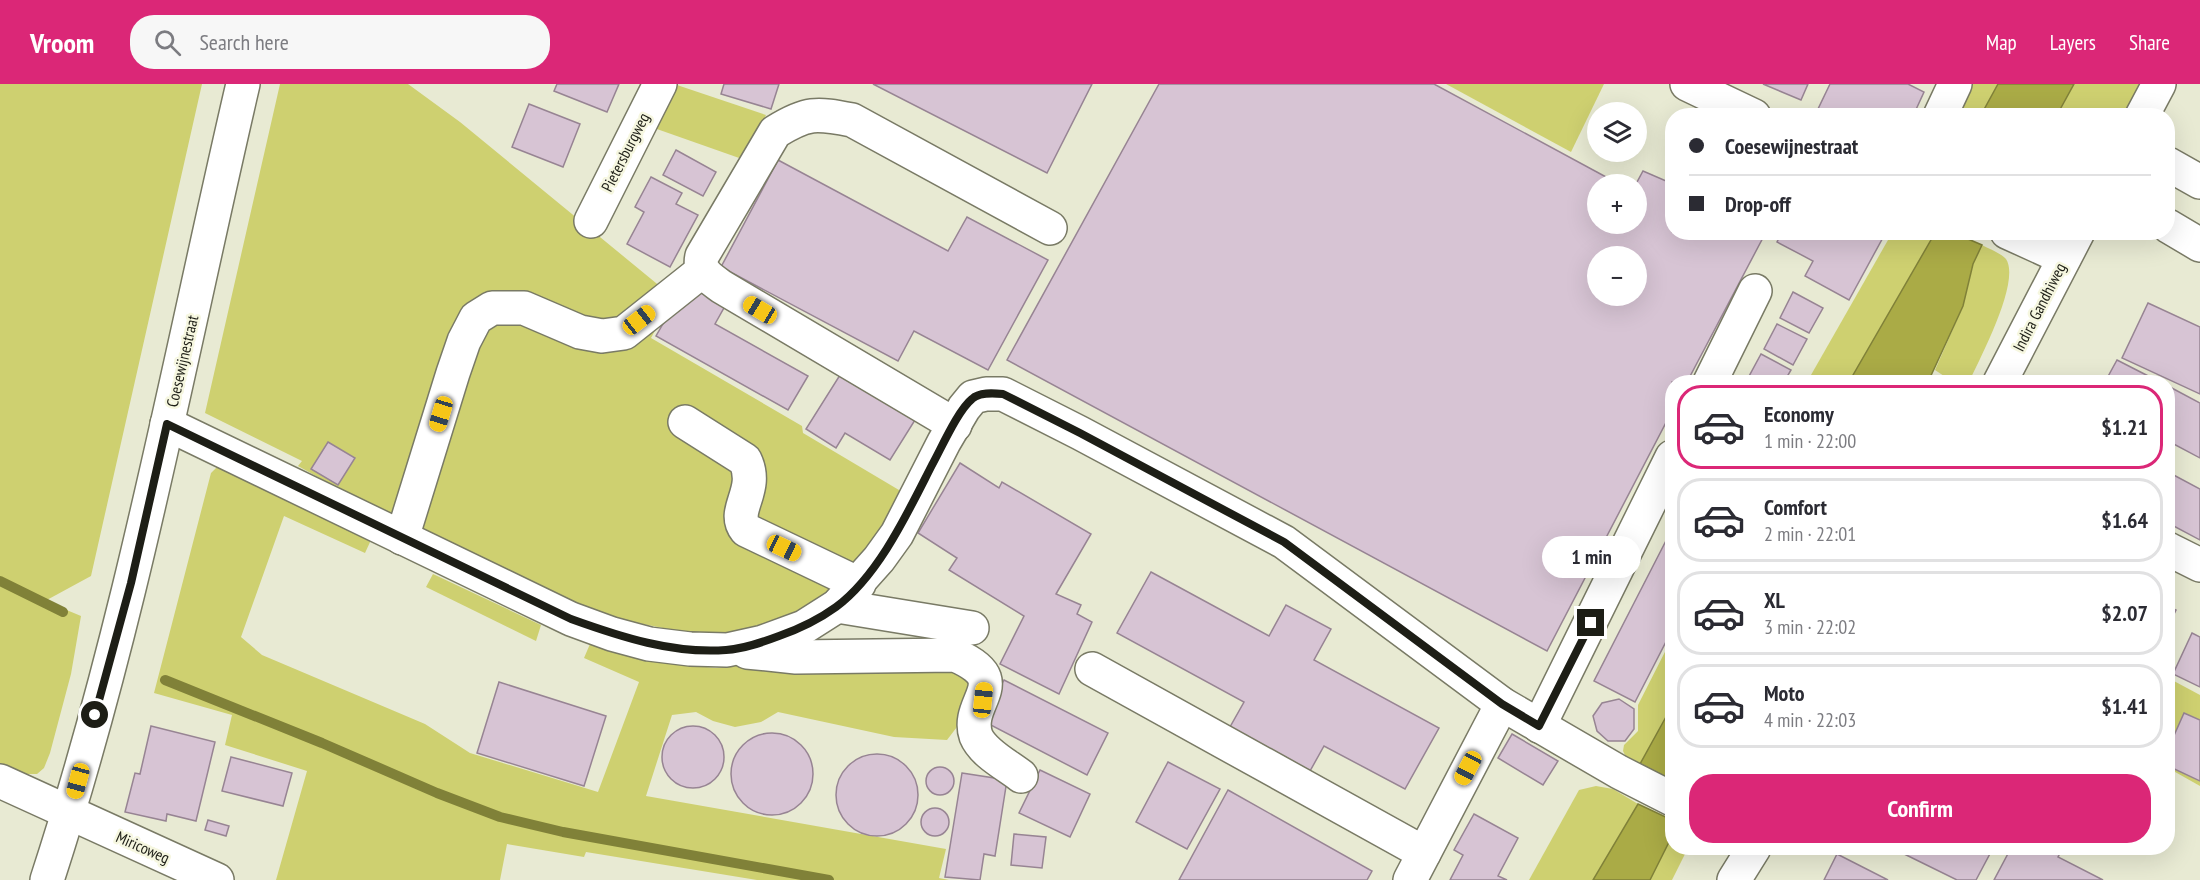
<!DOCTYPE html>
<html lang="en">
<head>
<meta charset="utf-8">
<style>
  body { margin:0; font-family:"PT Sans Narrow",sans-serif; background:#f7f7f7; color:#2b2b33; height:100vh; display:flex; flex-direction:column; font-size:22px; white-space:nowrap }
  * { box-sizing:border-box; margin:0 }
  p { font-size:20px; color:#7c7c81 }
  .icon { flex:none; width:33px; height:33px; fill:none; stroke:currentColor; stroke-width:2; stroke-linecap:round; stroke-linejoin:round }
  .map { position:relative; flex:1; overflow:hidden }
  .sheet { position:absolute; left:1665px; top:291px; width:510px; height:480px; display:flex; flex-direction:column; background:#fff; border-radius:24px; box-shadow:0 6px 24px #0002 }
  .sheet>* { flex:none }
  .guide { position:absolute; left:1665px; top:24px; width:510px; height:132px; border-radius:24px; box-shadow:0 6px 24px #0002; display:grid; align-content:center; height:132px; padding:0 24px; background:#fff }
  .tools { position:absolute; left:1587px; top:18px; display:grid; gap:12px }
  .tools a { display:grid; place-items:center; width:60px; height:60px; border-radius:50%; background:#fff; box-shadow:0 6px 24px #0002; font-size:30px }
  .end { position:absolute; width:27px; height:27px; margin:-14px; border:8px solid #1d1e16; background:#fff; box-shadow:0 0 0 3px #fff }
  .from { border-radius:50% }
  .bubble { position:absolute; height:42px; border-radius:21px; background:#fff; box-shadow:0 6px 24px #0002; font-size:20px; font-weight:700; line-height:42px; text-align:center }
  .car { position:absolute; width:18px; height:36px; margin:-18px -9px; border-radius:8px; box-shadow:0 0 4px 2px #0007; background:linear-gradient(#f5c518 24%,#345 0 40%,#f5c518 0 76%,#345 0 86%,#f5c518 0) }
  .guide b { display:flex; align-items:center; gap:21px; height:57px; font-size:22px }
  .guide b+b { border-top:2px solid #e1e1e2 }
  .guide i { width:15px; height:15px; background:#2b2b33 }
  ul { padding:10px 0 0; list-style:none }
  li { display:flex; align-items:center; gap:18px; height:84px; margin:0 12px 9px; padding:0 12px; border:3px solid #e1e1e2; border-radius:24px }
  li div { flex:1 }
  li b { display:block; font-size:22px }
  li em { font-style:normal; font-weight:700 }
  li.selected { border-color:#db2777 }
  li>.icon { width:54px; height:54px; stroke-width:1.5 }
  .cta { display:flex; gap:12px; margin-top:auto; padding:12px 24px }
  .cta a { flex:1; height:69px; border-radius:24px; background:#db2777; color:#fff; font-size:24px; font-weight:700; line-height:69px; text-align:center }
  header { display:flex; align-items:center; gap:36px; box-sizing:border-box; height:84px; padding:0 30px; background:#db2777; color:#fff }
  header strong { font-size:28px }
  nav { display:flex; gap:33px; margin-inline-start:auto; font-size:21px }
  .search { width:420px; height:54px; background:#f7f7f7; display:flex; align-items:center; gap:15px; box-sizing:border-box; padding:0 21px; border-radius:24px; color:#7c7c81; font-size:22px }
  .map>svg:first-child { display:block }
</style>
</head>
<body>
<header>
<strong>Vroom</strong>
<div class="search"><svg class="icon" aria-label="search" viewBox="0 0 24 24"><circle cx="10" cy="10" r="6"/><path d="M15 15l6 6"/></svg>Search here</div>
<nav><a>Map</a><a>Layers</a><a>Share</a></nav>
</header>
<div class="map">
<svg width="2200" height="796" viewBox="0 0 2200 796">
  <rect width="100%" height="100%" fill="#e8ead3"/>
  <g fill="#ced070">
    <polygon points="0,0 202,0 91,492 45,517 81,532 71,590 50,669 44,684 37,690 21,690 0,684"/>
    <polygon points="280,0 408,0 460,38 673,213 651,254 802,342 803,349 904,409 880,455 836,507 787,537 725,552 698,551 613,534 570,519 354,413 298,382 302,377 205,329"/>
    <polygon points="674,0 766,31 742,75 654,44"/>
    <polygon points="1446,0 1604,0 1571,68"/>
    <polygon points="1962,0 1998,0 1981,31 1946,32"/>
    <polygon points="2074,0 2141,0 2123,31 2057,32"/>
    <polygon points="1892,149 1935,149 1849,298 1807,298"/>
    <path d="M1982 161C1989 165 2001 169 2006 175 2021 197 1980 274 1969 298H1953L1935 286 1963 222 1973 180Z"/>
    <polygon points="217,383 226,385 371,456 365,469 284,432 241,553 262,571 425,640 470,669 598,708 639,598 584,574 590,560 676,580 716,584 753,580 975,590 973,622 947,656 894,653 778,628 761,638 735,643 713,637 696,628 672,631 646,712 946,765 939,794 949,796 757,796 586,768 584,773 507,760 500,796 276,796 307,687 225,661 232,631 154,609 211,389"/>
    <polygon points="433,490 541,541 536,557 426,503"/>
    <polygon points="1672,554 1672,622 1640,680 1626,673 1623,667 1624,661 1638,647 1638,621"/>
    <polygon points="2172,596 2200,611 2200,702 2168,684 2168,603"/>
    <polygon points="1596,702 1613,705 1638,720 1593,796 1529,796 1579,706"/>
    <polygon points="1672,752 1672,764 1688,764 1672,796 1650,796"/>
  </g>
  <g fill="#aaab46" stroke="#808138" stroke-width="1.5">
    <polygon points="1998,0 2074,0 2057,31 1981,31"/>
    <polygon points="1935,149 1954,149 1982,161 1973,180 1963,222 1928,298 1849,298"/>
    <polygon points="1672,622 1672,696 1640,680"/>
    <polygon points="1638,720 1672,736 1672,752 1650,796 1593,796"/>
  </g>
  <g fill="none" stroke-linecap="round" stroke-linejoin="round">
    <g stroke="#808138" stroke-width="10">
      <polyline points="0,497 63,528"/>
      <polyline points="165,596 322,659 437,709 500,733 563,748 829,796"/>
    </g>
  </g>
  <g fill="#d7c4d4" stroke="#978493" stroke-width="1.5" fill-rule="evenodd">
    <polygon points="557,0 619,0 607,28 554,7"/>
    <polygon points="724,0 779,0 771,25 721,10"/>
    <polygon points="873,0 1092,0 1047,89"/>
    <path d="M1159 0H1434L1619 100H1598V140H1636V100L1643 87 1666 97 1672 83V148H1766L1687 298H1672V327L1547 567 1007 276ZM1598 172H1636V212H1598Z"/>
    <polygon points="1763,0 1808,0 1801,16"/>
    <polygon points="1830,0 1908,0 1924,8 1913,32 1831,32 1818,25"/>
    <polygon points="529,20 580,40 563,83 512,63"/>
    <polygon points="676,66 716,88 703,112 663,91"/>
    <polygon points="778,76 948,167 967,133 1048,176 988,286 914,247 898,277 721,183"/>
    <polygon points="651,93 682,109 676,120 698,131 670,183 627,160 644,128 635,123"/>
    <polygon points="1782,148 1886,148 1849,216 1805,192 1813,177 1777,158"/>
    <polygon points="686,200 725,222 715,240 808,292 788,326 656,252"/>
    <polygon points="1793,208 1823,224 1809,249 1780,234"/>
    <polygon points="2148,219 2200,243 2200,310 2122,274"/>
    <polygon points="1777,240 1807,255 1793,281 1764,265"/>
    <polygon points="1761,270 1791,286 1784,298 1751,298 1747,296"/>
    <polygon points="2117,276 2160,298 2105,298"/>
    <polygon points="840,291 915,336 890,376 845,349 836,364 806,345"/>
    <polygon points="2168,302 2200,319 2200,374 2168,357"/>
    <polygon points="328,358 355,374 338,401 311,385"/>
    <polygon points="960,379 999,404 1002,398 1091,450 1056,510 1081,521 1077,530 1092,538 1059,610 1000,580 1024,532 949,486 957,474 918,449"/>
    <polygon points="2168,388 2200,405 2200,456 2168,439"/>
    <polygon points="1672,445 1672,546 1635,618 1594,597"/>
    <polygon points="1151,488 1269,552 1286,521 1331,545 1314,576 1439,644 1405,705 1324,662 1310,687 1230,643 1244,618 1117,549"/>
    <polygon points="2168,522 2176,526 2168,542"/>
    <polygon points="2192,549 2200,553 2200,603 2173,590"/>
    <polygon points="1004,596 1108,649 1087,691 983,637"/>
    <polygon points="499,598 606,632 584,702 477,669"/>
    <polygon points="1619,615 1634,625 1634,645 1625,657 1608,657 1597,647 1593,632 1602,619"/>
    <polygon points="2184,629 2200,636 2200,697 2168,682 2168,665"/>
    <polygon points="151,642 215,658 196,737 167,730 166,737 125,728 135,689 140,690"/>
    <circle cx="693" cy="673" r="31"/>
    <circle cx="772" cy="690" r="41"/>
    <polygon points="1512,650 1558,677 1543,701 1498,674"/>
    <circle cx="877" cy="711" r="41"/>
    <polygon points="231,673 292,689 283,722 222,707"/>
    <polygon points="1168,678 1220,705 1187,765 1136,738"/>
    <circle cx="940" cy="697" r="14"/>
    <polygon points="1040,686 1090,710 1070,753 1019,729"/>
    <polygon points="962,689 1007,696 995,772 984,770 980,796 945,793"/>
    <polygon points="1228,706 1372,787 1367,796 1179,796"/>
    <circle cx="935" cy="738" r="14"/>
    <polygon points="1474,730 1518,754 1498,792 1507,796 1450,796 1463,771 1454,766"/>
    <polygon points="208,736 229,742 226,752 205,746"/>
    <polygon points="1014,750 1046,753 1042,784 1011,781"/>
    <polygon points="1892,764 1993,764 1976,796 1957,796"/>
    <polygon points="2011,764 2063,764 2058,773 2103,796 1994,796"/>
    <polygon points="1837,770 1888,796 1824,796"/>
  </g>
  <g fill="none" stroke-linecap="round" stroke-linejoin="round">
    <g stroke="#797a65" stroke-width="36">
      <g id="minor">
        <polyline points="1687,0 1754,32"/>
        <polyline points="1940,32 1955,0"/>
        <polyline points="2168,80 2200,98"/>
        <polyline points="591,137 660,0"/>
        <polyline points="2168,142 2200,161"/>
        <polyline points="2007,148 2064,174"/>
        <polyline points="1710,298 1755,207"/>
        <path d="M685 338 745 376C760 407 730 426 746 446L859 500"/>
        <polyline points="167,340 571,535 612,550 649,560 690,565 727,566 763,558 804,543 837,522 879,475 897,450 944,358 964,324 973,313 986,310 1003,310 1080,349 1284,458 1502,620 1619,688 1672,715"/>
        <path d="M955 341 722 203C710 194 698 188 702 172L775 48C807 28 816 29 852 36L1050 144"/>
        <polyline points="402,454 453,289 464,257 476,234 492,224 524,224 580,248 602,252 624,249 702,187"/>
        <polyline points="2168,465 2200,481"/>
        <polyline points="837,522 972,544"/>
        <path d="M747 568 796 573 955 571C1016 597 964 617 976 652 983 669 1007 681 1021 692"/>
        <polyline points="1092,585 1424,769"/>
        <polyline points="1539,642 1672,373"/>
        <polyline points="0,697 217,796"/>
        <polyline points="1410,796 1502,620"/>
      </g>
    </g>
    <g stroke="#797a65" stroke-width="36">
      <g id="major">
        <polyline points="2142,32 2159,0"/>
        <polyline points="2000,298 2078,148"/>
        <path d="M47 796C132 536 181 266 243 0"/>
        <polyline points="1734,796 1754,764"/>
      </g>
    </g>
    <use href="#minor" stroke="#fff" stroke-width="33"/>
    <use href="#major" stroke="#fff" stroke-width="33"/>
  </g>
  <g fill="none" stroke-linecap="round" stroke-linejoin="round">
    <path stroke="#1d1e16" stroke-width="8" d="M95 631 131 499 167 340 571 535C621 553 673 570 726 566 744 565 763 558 779 552 799 545 818 536 836 523 879 491 908 428 932 381 941 365 958 326 972 315 979 308 993 309 1003 310L1080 349 1284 458 1502 620 1539 642 1591 539"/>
  </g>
  <g text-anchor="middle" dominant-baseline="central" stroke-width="5" stroke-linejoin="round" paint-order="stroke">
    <g font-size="16" fill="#1d1e16" stroke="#f6f7e0">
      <text transform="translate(625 68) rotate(-63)">Pietersburgweg</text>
      <text transform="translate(2039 223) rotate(-63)">Indira Gandhiweg</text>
      <text transform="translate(182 277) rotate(-77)">Coesewijnestraat</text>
      <text transform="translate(143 763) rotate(24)">Miricoweg</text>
    </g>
  </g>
</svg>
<div class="tools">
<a><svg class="icon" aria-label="layers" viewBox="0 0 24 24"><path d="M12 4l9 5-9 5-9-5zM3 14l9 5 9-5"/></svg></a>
<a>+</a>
<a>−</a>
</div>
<i class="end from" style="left:95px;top:631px"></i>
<i class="end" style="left:1591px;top:539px"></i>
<div class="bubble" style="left:1542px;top:452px;width:99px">1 min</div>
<i class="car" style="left:760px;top:226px;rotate:301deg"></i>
<i class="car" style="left:639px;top:236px;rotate:52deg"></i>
<i class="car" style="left:441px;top:330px;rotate:197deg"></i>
<i class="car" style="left:784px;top:464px;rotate:115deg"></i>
<i class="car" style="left:983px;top:616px;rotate:6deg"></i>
<i class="car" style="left:1468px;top:684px;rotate:208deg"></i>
<i class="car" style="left:78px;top:697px;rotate:195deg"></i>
<div class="guide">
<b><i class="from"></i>Coesewijnestraat</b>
<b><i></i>Drop-off</b>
</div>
<section class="sheet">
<ul>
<li class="selected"><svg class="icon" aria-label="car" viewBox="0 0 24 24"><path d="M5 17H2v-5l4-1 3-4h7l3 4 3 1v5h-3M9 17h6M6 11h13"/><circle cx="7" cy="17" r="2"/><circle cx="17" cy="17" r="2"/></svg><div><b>Economy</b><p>1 min · 22:00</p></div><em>$1.21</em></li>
<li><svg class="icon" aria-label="car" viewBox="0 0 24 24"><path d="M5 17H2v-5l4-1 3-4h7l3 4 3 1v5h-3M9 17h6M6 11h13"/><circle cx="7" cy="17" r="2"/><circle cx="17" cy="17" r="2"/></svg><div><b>Comfort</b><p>2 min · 22:01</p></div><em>$1.64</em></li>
<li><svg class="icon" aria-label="car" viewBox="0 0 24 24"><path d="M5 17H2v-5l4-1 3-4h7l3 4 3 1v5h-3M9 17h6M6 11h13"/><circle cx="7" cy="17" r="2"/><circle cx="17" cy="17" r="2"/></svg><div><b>XL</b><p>3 min · 22:02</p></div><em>$2.07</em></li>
<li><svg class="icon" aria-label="car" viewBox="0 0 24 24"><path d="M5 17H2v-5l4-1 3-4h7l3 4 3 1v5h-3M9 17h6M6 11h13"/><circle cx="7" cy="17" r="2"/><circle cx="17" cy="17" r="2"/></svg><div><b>Moto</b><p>4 min · 22:03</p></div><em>$1.41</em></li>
</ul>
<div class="cta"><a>Confirm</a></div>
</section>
</div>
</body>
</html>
